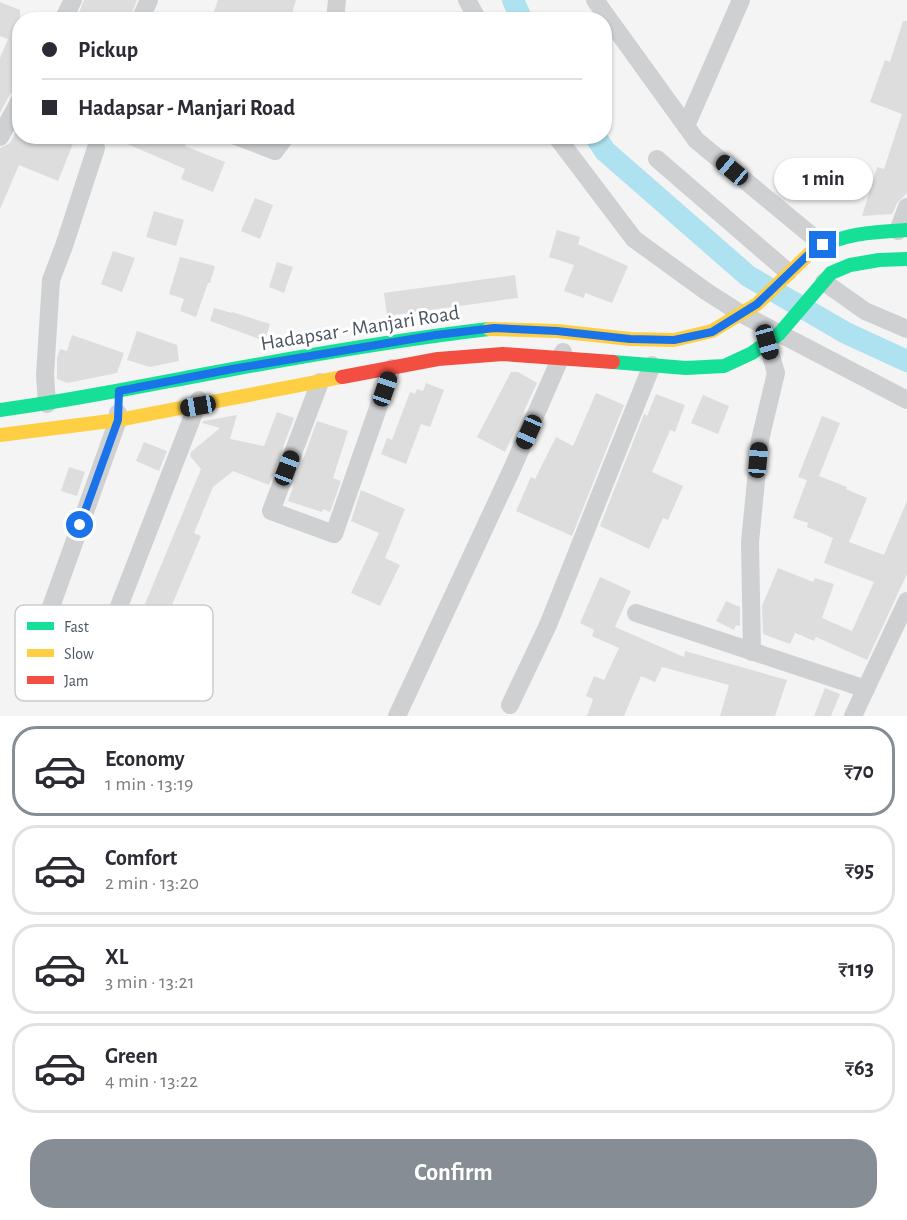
<!DOCTYPE html>
<html lang="en">
<head>
<meta charset="utf-8">
<style>
  body { margin:0; font-family:"Alegreya Sans",sans-serif; background:#f7f7f7; color:#2b2b33; height:100vh; display:flex; flex-direction:column; font-size:22px; white-space:nowrap }
  * { box-sizing:border-box; margin:0 }
  p { font-size:20px; color:#7c7c81 }
  .icon { flex:none; width:33px; height:33px; fill:none; stroke:currentColor; stroke-width:2; stroke-linecap:round; stroke-linejoin:round }
  .map { position:relative; height:716px; overflow:hidden }
  .panel { display:flex; flex-direction:column; background:#fff; flex:1 }
  .panel>* { flex:none }
  .guide { position:absolute; left:12px; top:12px; width:600px; height:132px; border-radius:24px; box-shadow:0 2px 4px #0004; display:grid; align-content:center; height:132px; padding:0 30px; background:#fff }
  .end { position:absolute; width:27px; height:27px; margin:-14px; border:8px solid #1a73e8; background:#fff; box-shadow:0 0 0 3px #fff }
  .from { border-radius:50% }
  .bubble { position:absolute; height:42px; border-radius:21px; background:#fff; box-shadow:0 2px 4px #0004; font-size:20px; font-weight:700; line-height:42px; text-align:center }
  .car { position:absolute; width:18px; height:36px; margin:-18px -9px; border-radius:8px; box-shadow:0 0 4px 2px #0007; background:linear-gradient(#222 24%,#8ab4d8 0 40%,#222 0 76%,#8ab4d8 0 86%,#222 0) }
  .guide b { display:flex; align-items:center; gap:21px; height:57px; font-size:22px }
  .guide b+b { border-top:2px solid #e1e1e2 }
  .guide i { width:15px; height:15px; background:#2b2b33 }
  ul { padding:10px 0 0; list-style:none }
  li { display:flex; align-items:center; gap:18px; height:90px; margin:0 12px 9px; padding:0 18px; border:3px solid #e1e1e2; border-radius:24px }
  li div { flex:1 }
  li b { display:block; font-size:22px }
  li em { font-style:normal; font-weight:700 }
  li.selected { border-color:#868d94 }
  li>.icon { width:54px; height:54px; stroke-width:1.5 }
  .cta { display:flex; gap:12px; margin-top:auto; padding:12px 30px }
  .cta a { flex:1; height:69px; border-radius:24px; background:#868d94; color:#fff; font-size:24px; font-weight:700; line-height:69px; text-align:center }
  .map>svg:first-child { display:block }
</style>
</head>
<body>
<div class="map">
<svg width="907" height="716" viewBox="0 0 907 716">
  <rect width="100%" height="100%" fill="#f4f4f4"/>
  <g fill="none" stroke-linecap="round" stroke-linejoin="round">
    <g stroke="#aee2f0" stroke-width="22">
      <polyline points="513,0 522,20"/>
      <polyline points="595,136 605,151 748,276 846,333 907,361"/>
    </g>
  </g>
  <g fill="#ddddde">
    <polygon points="84,0 137,0 129,20 76,20"/>
    <polygon points="218,0 296,0 290,20 211,20"/>
    <polygon points="0,2 20,10 20,89 10,94 0,113 0,58 8,39 0,36"/>
    <polygon points="903,21 907,21 907,193 897,203 892,214 862,216 877,167 884,169 902,114 870,102 885,60 890,62"/>
    <polygon points="20,125 20,136 76,136 58,181 19,165 0,209 0,148 10,143"/>
    <polygon points="109,136 189,136 185,146 225,162 213,192 181,179 185,169"/>
    <polygon points="255,198 273,205 260,239 241,231"/>
    <polygon points="154,211 184,220 176,246 146,237"/>
    <polygon points="557,230 580,237 578,244 628,266 612,303 585,293 584,298 564,291 574,265 549,257"/>
    <polygon points="113,251 135,258 122,292 101,284"/>
    <polygon points="180,257 215,266 210,283 208,283 196,317 180,311 184,299 169,294"/>
    <polygon points="277,262 293,267 284,293 269,287"/>
    <polygon points="515,275 518,298 387,316 384,293"/>
    <polygon points="214,308 232,313 232,312 270,324 265,341 210,321"/>
    <polygon points="137,331 177,345 179,361 150,367 127,360"/>
    <polygon points="72,335 124,353 117,373 67,383 57,379 57,358 60,349 67,351"/>
    <polygon points="511,372 518,372 537,383 505,452 477,437"/>
    <polygon points="426,383 444,390 430,427 421,424 406,464 381,454 387,438 392,440 410,392 415,394 417,389 423,391"/>
    <polygon points="596,393 624,405 572,536 516,511 531,477 535,479 556,437 573,446"/>
    <polygon points="656,394 685,405 675,432 670,430 652,472 683,486 668,520 663,518 649,549 600,526 644,414 647,416"/>
    <polygon points="703,395 729,406 718,434 691,423"/>
    <polygon points="277,412 294,418 269,485 233,471 213,487 194,533 201,536 156,643 133,633 201,469 190,456 191,452 220,428 202,423 203,421 237,415 230,439 264,446"/>
    <polygon points="822,416 840,423 819,476 847,487 846,489 867,498 849,542 884,555 907,501 907,574 867,660 816,637 814,641 791,631 795,633 790,644 763,634 762,606 778,568 813,582 815,578 834,584 822,618 852,631 874,582 824,563 833,538 807,527 808,523 793,518 807,480 798,477"/>
    <polygon points="317,421 348,431 333,478 341,481 330,512 323,509 322,512 288,501"/>
    <polygon points="144,442 167,451 159,471 136,461"/>
    <polygon points="69,467 85,472 77,496 61,491"/>
    <polygon points="361,490 405,509 385,558 400,565 380,606 351,593 379,533 351,521"/>
    <polygon points="600,577 631,591 615,627 684,657 685,651 787,680 775,716 720,716 729,685 662,667 655,682 641,676 624,716 587,716 593,699 586,696 594,676 604,680 619,648 592,636 594,630 580,623"/>
    <polygon points="726,601 740,607 740,626 736,625 734,630 716,621"/>
    <polygon points="825,688 840,694 831,716 814,716"/>
  </g>
  <g fill="none" stroke-linecap="round" stroke-linejoin="round">
    <g stroke="#ced0d2" stroke-width="18">
      <polyline points="467,0 478,20"/>
      <polyline points="595,0 696,140 823,245"/>
      <polyline points="63,20 73,0"/>
      <polyline points="140,20 149,0"/>
      <polyline points="335,20 337,0"/>
      <polyline points="686,126 741,0"/>
      <polyline points="236,136 275,151 286,136"/>
      <polyline points="556,136 634,239 707,292 740,313 907,400"/>
      <polyline points="0,137 20,100"/>
      <polyline points="657,159 788,272"/>
      <polyline points="898,231 907,207"/>
      <polyline points="824,282 865,311 907,329"/>
      <polyline points="320,382 271,511 334,534 392,368"/>
      <polyline points="47,404 45,375 51,280 64,246 96,148"/>
      <polyline points="636,613 866,689"/>
      <polyline points="111,627 199,400"/>
      <polyline points="752,652 750,542 760,440 776,373 767,342"/>
      <polyline points="28,671 118,420 118,413"/>
      <polyline points="510,705 548,625 652,365"/>
      <polyline points="397,716 512,469 563,352"/>
      <polyline points="853,716 907,601"/>
    </g>
    <g stroke="#16e098" stroke-width="14">
      <path d="M813 250C845 233 872 232 907 230"/>
      <polyline points="613,362 686,368 724,366 752,353 779,334 831,273 850,265 879,260 907,259"/>
      <path d="M0 410C77 400 152 384 228 370 315 354 402 339 489 329"/>
    </g>
    <g stroke="#ffcf43" stroke-width="14">
      <polyline points="489,329 557,331 630,339 674,340 712,331 757,304 813,250"/>
      <polyline points="0,435 118,420 342,377"/>
    </g>
    <polyline stroke="#f24e42" stroke-width="14" points="342,377 438,359 503,354 613,362"/>
  </g>
  <g fill="none" stroke-linecap="round" stroke-linejoin="round">
    <polyline stroke="#1a73e8" stroke-width="8" points="80,525 118,420 119,391 232,369 436,335 494,328 557,331 630,339 674,340 712,332 757,304 812,251 823,245"/>
  </g>
  <g text-anchor="middle" dominant-baseline="central" stroke-width="6" stroke-linejoin="round" paint-order="stroke">
    <g font-size="21" fill="#4a5661" stroke="#fff">
      <text transform="translate(360 328) rotate(-9)">Hadapsar - Manjari Road</text>
    </g>
  </g>
  <rect x="15" y="605" width="198" height="96" rx="9" fill="#fff" stroke="#c9ccd0" stroke-width="1.5"/>
  <rect x="27" y="622" width="27" height="8" fill="#16e098"/>
  <rect x="27" y="649" width="27" height="8" fill="#ffcf43"/>
  <rect x="27" y="676" width="27" height="8" fill="#f24e42"/>
  <g font-size="16" fill="#4a5661">
    <text x="64" y="632">Fast</text>
    <text x="64" y="659">Slow</text>
    <text x="64" y="686">Jam</text>
  </g>
</svg>
<i class="end from" style="left:80px;top:525px"></i>
<i class="end" style="left:823px;top:245px"></i>
<div class="bubble" style="left:774px;top:158px;width:99px">1 min</div>
<i class="car" style="left:732px;top:170px;rotate:310deg"></i>
<i class="car" style="left:767px;top:342px;rotate:164deg"></i>
<i class="car" style="left:385px;top:389px;rotate:19deg"></i>
<i class="car" style="left:198px;top:406px;rotate:260deg"></i>
<i class="car" style="left:529px;top:432px;rotate:204deg"></i>
<i class="car" style="left:758px;top:460px;rotate:5deg"></i>
<i class="car" style="left:287px;top:468px;rotate:21deg"></i>
<div class="guide">
<b><i class="from"></i>Pickup</b>
<b><i></i>Hadapsar - Manjari Road</b>
</div>
</div>
<section class="panel">
<ul>
<li class="selected"><svg class="icon" aria-label="car" viewBox="0 0 24 24"><path d="M5 17H2v-5l4-1 3-4h7l3 4 3 1v5h-3M9 17h6M6 11h13"/><circle cx="7" cy="17" r="2"/><circle cx="17" cy="17" r="2"/></svg><div><b>Economy</b><p>1 min · 13:19</p></div><em>₹70</em></li>
<li><svg class="icon" aria-label="car" viewBox="0 0 24 24"><path d="M5 17H2v-5l4-1 3-4h7l3 4 3 1v5h-3M9 17h6M6 11h13"/><circle cx="7" cy="17" r="2"/><circle cx="17" cy="17" r="2"/></svg><div><b>Comfort</b><p>2 min · 13:20</p></div><em>₹95</em></li>
<li><svg class="icon" aria-label="car" viewBox="0 0 24 24"><path d="M5 17H2v-5l4-1 3-4h7l3 4 3 1v5h-3M9 17h6M6 11h13"/><circle cx="7" cy="17" r="2"/><circle cx="17" cy="17" r="2"/></svg><div><b>XL</b><p>3 min · 13:21</p></div><em>₹119</em></li>
<li><svg class="icon" aria-label="car" viewBox="0 0 24 24"><path d="M5 17H2v-5l4-1 3-4h7l3 4 3 1v5h-3M9 17h6M6 11h13"/><circle cx="7" cy="17" r="2"/><circle cx="17" cy="17" r="2"/></svg><div><b>Green</b><p>4 min · 13:22</p></div><em>₹63</em></li>
</ul>
<div class="cta"><a>Confirm</a></div>
</section>
</body>
</html>
